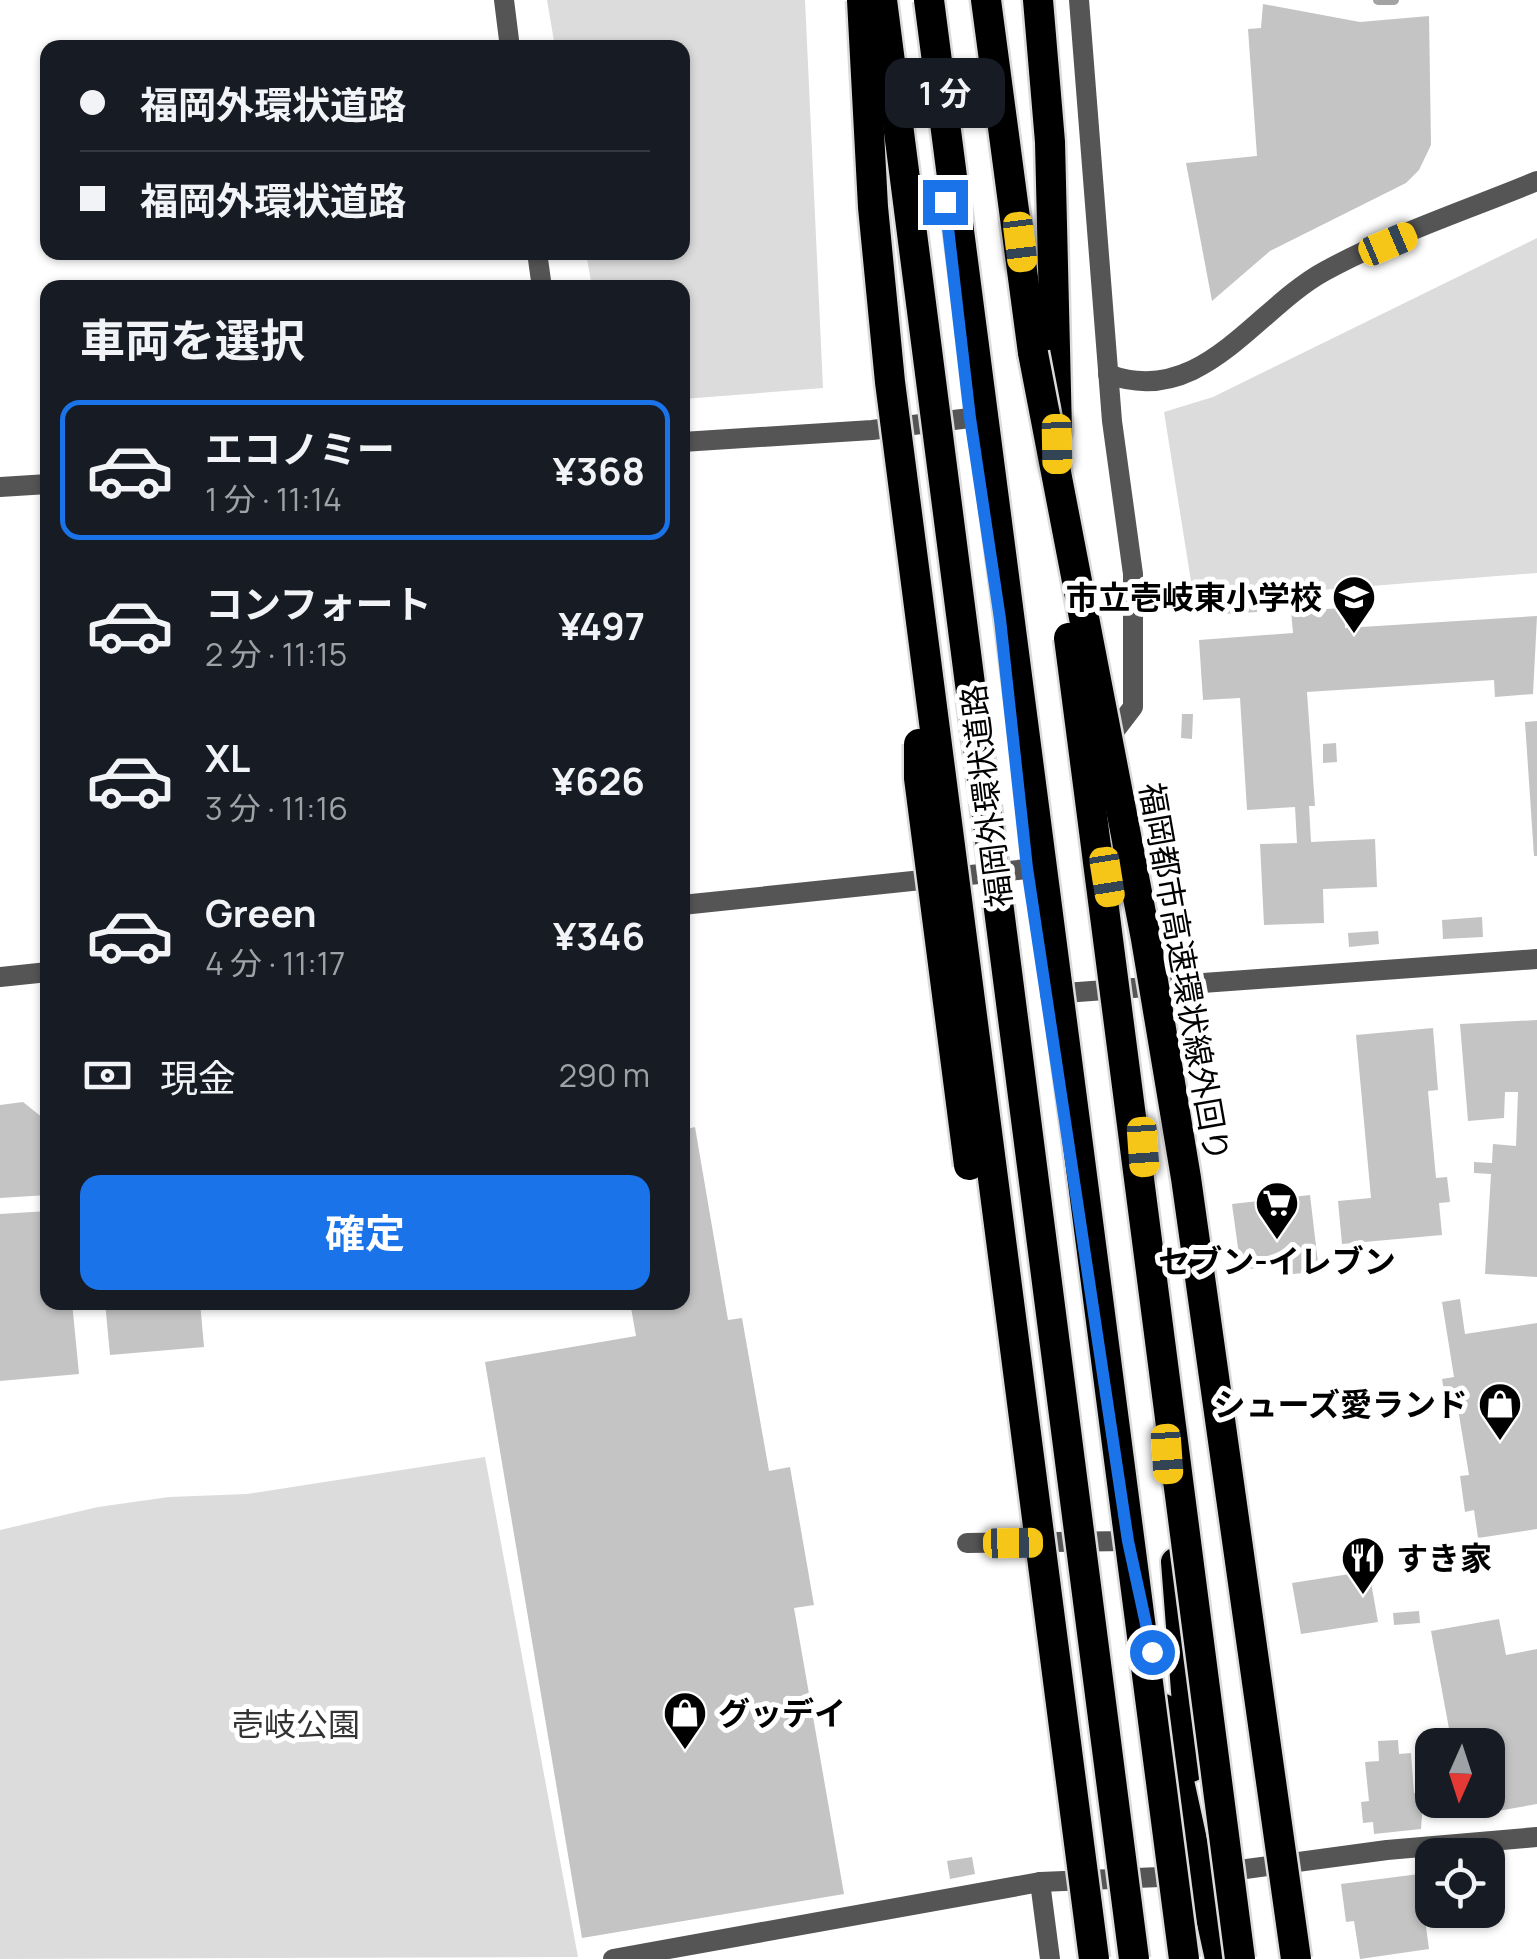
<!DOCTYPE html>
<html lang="ja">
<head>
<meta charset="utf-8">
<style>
  body { margin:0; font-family:Manrope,"Noto Sans JP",sans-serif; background:#20242c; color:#f1f3f6; height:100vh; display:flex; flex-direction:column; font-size:38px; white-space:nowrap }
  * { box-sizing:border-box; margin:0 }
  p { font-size:32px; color:#9ea1a6 }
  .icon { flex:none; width:55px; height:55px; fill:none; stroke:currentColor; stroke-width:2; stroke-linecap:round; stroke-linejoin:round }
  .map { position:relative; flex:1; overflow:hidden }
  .panel { position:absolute; left:40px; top:280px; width:650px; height:1030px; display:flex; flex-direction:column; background:#171b24; border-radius:20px; box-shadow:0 2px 8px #0004 }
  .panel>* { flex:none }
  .top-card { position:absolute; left:40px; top:40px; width:650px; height:220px; border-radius:20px; box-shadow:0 2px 8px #0004; display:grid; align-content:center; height:220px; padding:0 40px; background:#171b24 }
  .needle { width:65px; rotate:183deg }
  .buttons { position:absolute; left:1415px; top:1728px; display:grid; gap:20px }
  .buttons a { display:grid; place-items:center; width:90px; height:90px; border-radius:20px; background:#171b24; box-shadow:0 2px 8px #0004; font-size:50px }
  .end { position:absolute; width:45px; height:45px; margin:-22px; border:12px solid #1a73e8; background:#fff; box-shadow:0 0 0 5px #fff }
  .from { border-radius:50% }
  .bubble { position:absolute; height:70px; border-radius:20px; background:#171b24; box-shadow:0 2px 8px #0004; font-size:32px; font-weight:700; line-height:70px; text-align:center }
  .car { position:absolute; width:30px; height:60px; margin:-30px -15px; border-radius:12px; box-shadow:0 0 8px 2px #0007; background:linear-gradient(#f5c518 24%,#345 0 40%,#f5c518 0 76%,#345 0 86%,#f5c518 0) }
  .top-card b { display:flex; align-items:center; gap:35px; height:95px; font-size:38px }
  .top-card b+b { border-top:2px solid #363941 }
  .top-card i { width:25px; height:25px; background:#f1f3f6 }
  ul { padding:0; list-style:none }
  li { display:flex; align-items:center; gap:30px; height:140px; margin:0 20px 15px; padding:0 20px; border:5px solid transparent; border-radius:20px }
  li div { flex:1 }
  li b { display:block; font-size:38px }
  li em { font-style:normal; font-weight:700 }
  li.on { border-color:#1a73e8 }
  li>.icon { width:90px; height:90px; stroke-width:1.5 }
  h2 { padding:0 40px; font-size:45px; line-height:120px }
  .pay { display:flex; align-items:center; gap:25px; height:110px; padding:0 40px; font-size:38px }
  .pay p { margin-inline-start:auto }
  .cta { display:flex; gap:20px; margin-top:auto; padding:20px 40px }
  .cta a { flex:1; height:115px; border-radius:20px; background:#1a73e8; color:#fff; font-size:40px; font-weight:700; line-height:115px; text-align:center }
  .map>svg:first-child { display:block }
</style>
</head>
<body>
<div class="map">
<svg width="1537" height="1959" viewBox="0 0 1537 1959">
  <rect width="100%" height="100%" fill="#fff"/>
  <g fill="#dcdcdc">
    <polygon points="547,0 805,0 823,388 683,399 682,288 592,287 586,253 682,252 682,48 555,47"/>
    <polygon points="1537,238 1537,573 1194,600 1164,412 1213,397"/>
    <polygon points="485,1457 578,1957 0,1959 0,1530 98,1507 169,1497 247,1494"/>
  </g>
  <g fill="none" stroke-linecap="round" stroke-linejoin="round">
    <polyline stroke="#a3a3a3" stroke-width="10" points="1378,0 1394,0"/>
  </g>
  <g fill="#c4c4c4">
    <polygon points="1263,4 1360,22 1429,16 1431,145 1419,170 1406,183 1270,251 1212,301 1186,163 1257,156 1248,29 1261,28"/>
    <polygon points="1256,596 1257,612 1222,614 1221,599"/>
    <polygon points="1344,608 1345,628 1537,616 1533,694 1495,697 1494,680 1307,692 1315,806 1309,806 1311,842 1375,839 1377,887 1323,889 1324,923 1264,925 1260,844 1297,843 1295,807 1247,810 1240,698 1203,700 1199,640 1293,633 1291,611"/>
    <polygon points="1182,714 1193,714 1192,739 1181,738"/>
    <polygon points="1537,721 1537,856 1534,856 1525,722"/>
    <polygon points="1336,743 1337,762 1323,763 1323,744"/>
    <polygon points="1482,917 1483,937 1443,939 1442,920"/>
    <polygon points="1378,931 1379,944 1349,947 1348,933"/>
    <polygon points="1537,1020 1537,1277 1485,1274 1491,1174 1474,1173 1474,1162 1492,1163 1493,1144 1516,1146 1518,1092 1505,1092 1504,1118 1468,1121 1460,1024"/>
    <polygon points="1433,1028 1438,1090 1428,1091 1436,1178 1447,1177 1450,1202 1439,1203 1442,1235 1342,1244 1338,1201 1371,1198 1356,1035"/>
    <polygon points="23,1102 48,1122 48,1195 0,1198 0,1105"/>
    <polygon points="695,1127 728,1320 742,1318 769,1471 790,1467 814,1605 794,1608 844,1894 582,1938 485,1362 636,1336 630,1302 682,1302 682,1130"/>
    <polygon points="1310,1195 1318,1263 1312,1263 1313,1272 1283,1275 1282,1265 1241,1270 1232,1204"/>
    <polygon points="48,1211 48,1302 72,1302 79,1374 0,1381 0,1214"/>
    <polygon points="1460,1299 1465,1334 1537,1323 1537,1529 1478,1538 1474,1510 1465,1512 1460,1476 1469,1475 1458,1409 1447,1411 1442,1379 1454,1377 1442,1302"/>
    <polygon points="105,1302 200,1302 204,1347 110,1355"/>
    <polygon points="1369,1571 1378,1622 1301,1634 1292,1583"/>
    <polygon points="1419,1611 1420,1623 1394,1625 1393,1613"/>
    <polygon points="1499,1619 1506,1655 1537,1649 1537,1804 1464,1817 1461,1800 1488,1800 1488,1745 1452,1745 1431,1631"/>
    <polygon points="1398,1740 1399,1754 1411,1753 1414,1793 1424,1792 1421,1829 1374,1834 1373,1822 1363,1823 1361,1802 1369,1801 1365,1762 1379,1761 1378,1741"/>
    <polygon points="972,1857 975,1874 950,1879 947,1861"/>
    <polygon points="1419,1874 1429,1949 1360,1959 1354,1921 1346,1922 1341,1884"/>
  </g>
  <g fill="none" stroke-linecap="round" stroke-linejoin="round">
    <g stroke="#dbdbdb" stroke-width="32">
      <g id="trunk">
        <polyline points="1175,1562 1191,1768"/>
        <polyline points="1164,1708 1219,1959"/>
      </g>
    </g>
    <g stroke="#dbdbdb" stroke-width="35">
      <g id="motorway">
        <polyline points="986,0 1033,353"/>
        <polyline points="1038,0 1050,142 1057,431"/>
      </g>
    </g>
    <g stroke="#555" stroke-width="20">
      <polyline points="504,0 510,48"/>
      <polyline points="1079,0 1112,421 1133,574 1133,707 1104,745"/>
      <polyline points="537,252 542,288"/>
      <path d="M1108 374C1201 409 1255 309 1325 271 1391 235 1467 210 1537 181"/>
      <polyline points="682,442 872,430 970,418"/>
      <polyline points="0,487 48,484"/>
      <polyline points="682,905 1027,869"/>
      <polyline points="0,977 48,972"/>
      <polyline points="1050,994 1537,959"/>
      <polyline points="967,1543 1127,1541"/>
      <polyline points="1216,1873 1387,1850 1537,1837"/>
      <polyline points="1040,1882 1050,1959"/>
    </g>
    <polyline stroke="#555" stroke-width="20" points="613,1959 1040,1882 1184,1876"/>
    <use href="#trunk" stroke="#000" stroke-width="28"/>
    <use href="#motorway" stroke="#000" stroke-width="30"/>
    <g stroke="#dbdbdb" stroke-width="35" stroke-linecap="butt">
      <g id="motorway-bridge">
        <polyline points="862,0 873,207 890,382 1094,1959"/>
        <polyline points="882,0 1134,1959"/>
        <polyline points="929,0 1184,1959"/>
        <polyline points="1033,353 1146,939 1186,1178 1296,1959"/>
        <polyline points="1069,638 1240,1959"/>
        <polyline points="919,744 919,778 969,1165"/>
      </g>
    </g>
    <use href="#motorway-bridge" stroke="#000" stroke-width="30"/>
  </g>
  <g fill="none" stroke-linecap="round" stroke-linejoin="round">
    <polyline stroke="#1a73e8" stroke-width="12" points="945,202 970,418 1000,619 1027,868 1128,1541 1152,1652"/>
  </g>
  <defs>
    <g id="school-pin" transform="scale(2.25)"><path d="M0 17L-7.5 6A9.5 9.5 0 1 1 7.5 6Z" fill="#000" stroke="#fff"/><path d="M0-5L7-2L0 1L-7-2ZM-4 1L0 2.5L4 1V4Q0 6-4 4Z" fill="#fff"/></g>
    <g id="supermarket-pin" transform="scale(2.25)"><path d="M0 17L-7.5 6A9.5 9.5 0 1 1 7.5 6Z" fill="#000" stroke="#fff"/><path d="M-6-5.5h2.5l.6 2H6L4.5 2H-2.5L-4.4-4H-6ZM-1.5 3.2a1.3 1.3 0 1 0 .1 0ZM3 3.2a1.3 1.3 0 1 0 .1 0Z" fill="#fff"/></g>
    <g id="shop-pin" transform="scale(2.25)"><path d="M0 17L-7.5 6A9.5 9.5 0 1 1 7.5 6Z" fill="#000" stroke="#fff"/><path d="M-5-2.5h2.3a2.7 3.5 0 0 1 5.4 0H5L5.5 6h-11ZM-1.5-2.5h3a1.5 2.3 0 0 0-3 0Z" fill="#fff"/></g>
    <g id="restaurant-pin" transform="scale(2.25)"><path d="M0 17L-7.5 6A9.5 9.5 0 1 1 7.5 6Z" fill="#000" stroke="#fff"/><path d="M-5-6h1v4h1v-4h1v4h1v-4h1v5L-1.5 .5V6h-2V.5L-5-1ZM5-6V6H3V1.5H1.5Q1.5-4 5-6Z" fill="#fff"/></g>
  </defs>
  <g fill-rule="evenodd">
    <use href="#school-pin" x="1354" y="597"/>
    <use href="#supermarket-pin" x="1277" y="1203"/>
    <use href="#shop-pin" x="1500" y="1404"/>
    <use href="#restaurant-pin" x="1363" y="1558"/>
    <use href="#shop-pin" x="685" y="1713"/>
  </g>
  <g text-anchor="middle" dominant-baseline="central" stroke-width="10" stroke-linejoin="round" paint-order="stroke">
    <g font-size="32" font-weight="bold" fill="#000" stroke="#fff" text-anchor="end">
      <text x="1322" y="597">市立壱岐東小学校</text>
      <text x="1277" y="1261" text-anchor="middle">セブン-イレブン</text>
      <text x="1468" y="1404">シューズ愛ランド</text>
      <text x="1396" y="1558" text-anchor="start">すき家</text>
      <text x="718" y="1713" text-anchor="start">グッデイ</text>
    </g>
    <g font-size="32" fill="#000" stroke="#fff">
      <text transform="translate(986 796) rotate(-97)">福岡外環状道路</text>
      <text transform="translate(1185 972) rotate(80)">福岡都市高速環状線外回り</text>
    </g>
    <g font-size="32" fill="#333" stroke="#fff">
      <text x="296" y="1724">壱岐公園</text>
    </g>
  </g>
</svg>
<div class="buttons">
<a><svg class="needle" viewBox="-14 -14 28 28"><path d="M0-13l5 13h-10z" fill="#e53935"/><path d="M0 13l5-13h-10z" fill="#9ea1a6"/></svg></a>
<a><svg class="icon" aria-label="locate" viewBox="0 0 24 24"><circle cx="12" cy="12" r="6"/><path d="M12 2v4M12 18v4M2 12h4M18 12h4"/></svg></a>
</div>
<i class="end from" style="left:1152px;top:1652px"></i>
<i class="end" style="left:945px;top:202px"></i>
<div class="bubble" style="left:885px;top:58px;width:120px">1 分</div>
<i class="car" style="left:1020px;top:242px;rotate:173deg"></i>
<i class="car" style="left:1388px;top:244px;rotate:67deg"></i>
<i class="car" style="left:1057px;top:444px;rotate:179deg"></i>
<i class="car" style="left:1107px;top:877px;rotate:171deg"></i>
<i class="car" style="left:1143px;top:1147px;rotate:176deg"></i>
<i class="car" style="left:1167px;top:1454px;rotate:176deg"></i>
<i class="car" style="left:1013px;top:1543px;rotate:89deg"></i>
<div class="top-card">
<b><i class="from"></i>福岡外環状道路</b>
<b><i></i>福岡外環状道路</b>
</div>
<section class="panel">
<h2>車両を選択</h2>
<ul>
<li class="on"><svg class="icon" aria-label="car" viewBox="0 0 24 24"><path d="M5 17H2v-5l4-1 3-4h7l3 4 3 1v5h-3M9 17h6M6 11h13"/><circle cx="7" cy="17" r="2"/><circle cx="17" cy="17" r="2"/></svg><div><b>エコノミー</b><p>1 分 · 11:14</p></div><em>¥368</em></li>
<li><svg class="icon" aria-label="car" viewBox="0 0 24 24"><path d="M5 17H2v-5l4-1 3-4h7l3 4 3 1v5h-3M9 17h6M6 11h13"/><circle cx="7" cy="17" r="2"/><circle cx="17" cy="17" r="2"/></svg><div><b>コンフォート</b><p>2 分 · 11:15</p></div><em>¥497</em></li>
<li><svg class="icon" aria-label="car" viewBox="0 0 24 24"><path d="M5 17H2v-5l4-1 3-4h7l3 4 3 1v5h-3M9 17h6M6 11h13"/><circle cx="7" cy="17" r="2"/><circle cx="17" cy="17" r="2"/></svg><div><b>XL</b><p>3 分 · 11:16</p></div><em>¥626</em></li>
<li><svg class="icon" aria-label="car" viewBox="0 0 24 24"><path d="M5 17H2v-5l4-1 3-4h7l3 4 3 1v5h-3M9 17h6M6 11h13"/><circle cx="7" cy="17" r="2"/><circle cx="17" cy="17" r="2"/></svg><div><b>Green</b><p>4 分 · 11:17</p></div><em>¥346</em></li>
</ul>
<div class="pay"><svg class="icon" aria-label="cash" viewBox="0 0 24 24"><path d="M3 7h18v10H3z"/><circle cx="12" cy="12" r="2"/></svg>現金<p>290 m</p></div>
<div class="cta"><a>確定</a></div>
</section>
</div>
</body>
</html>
